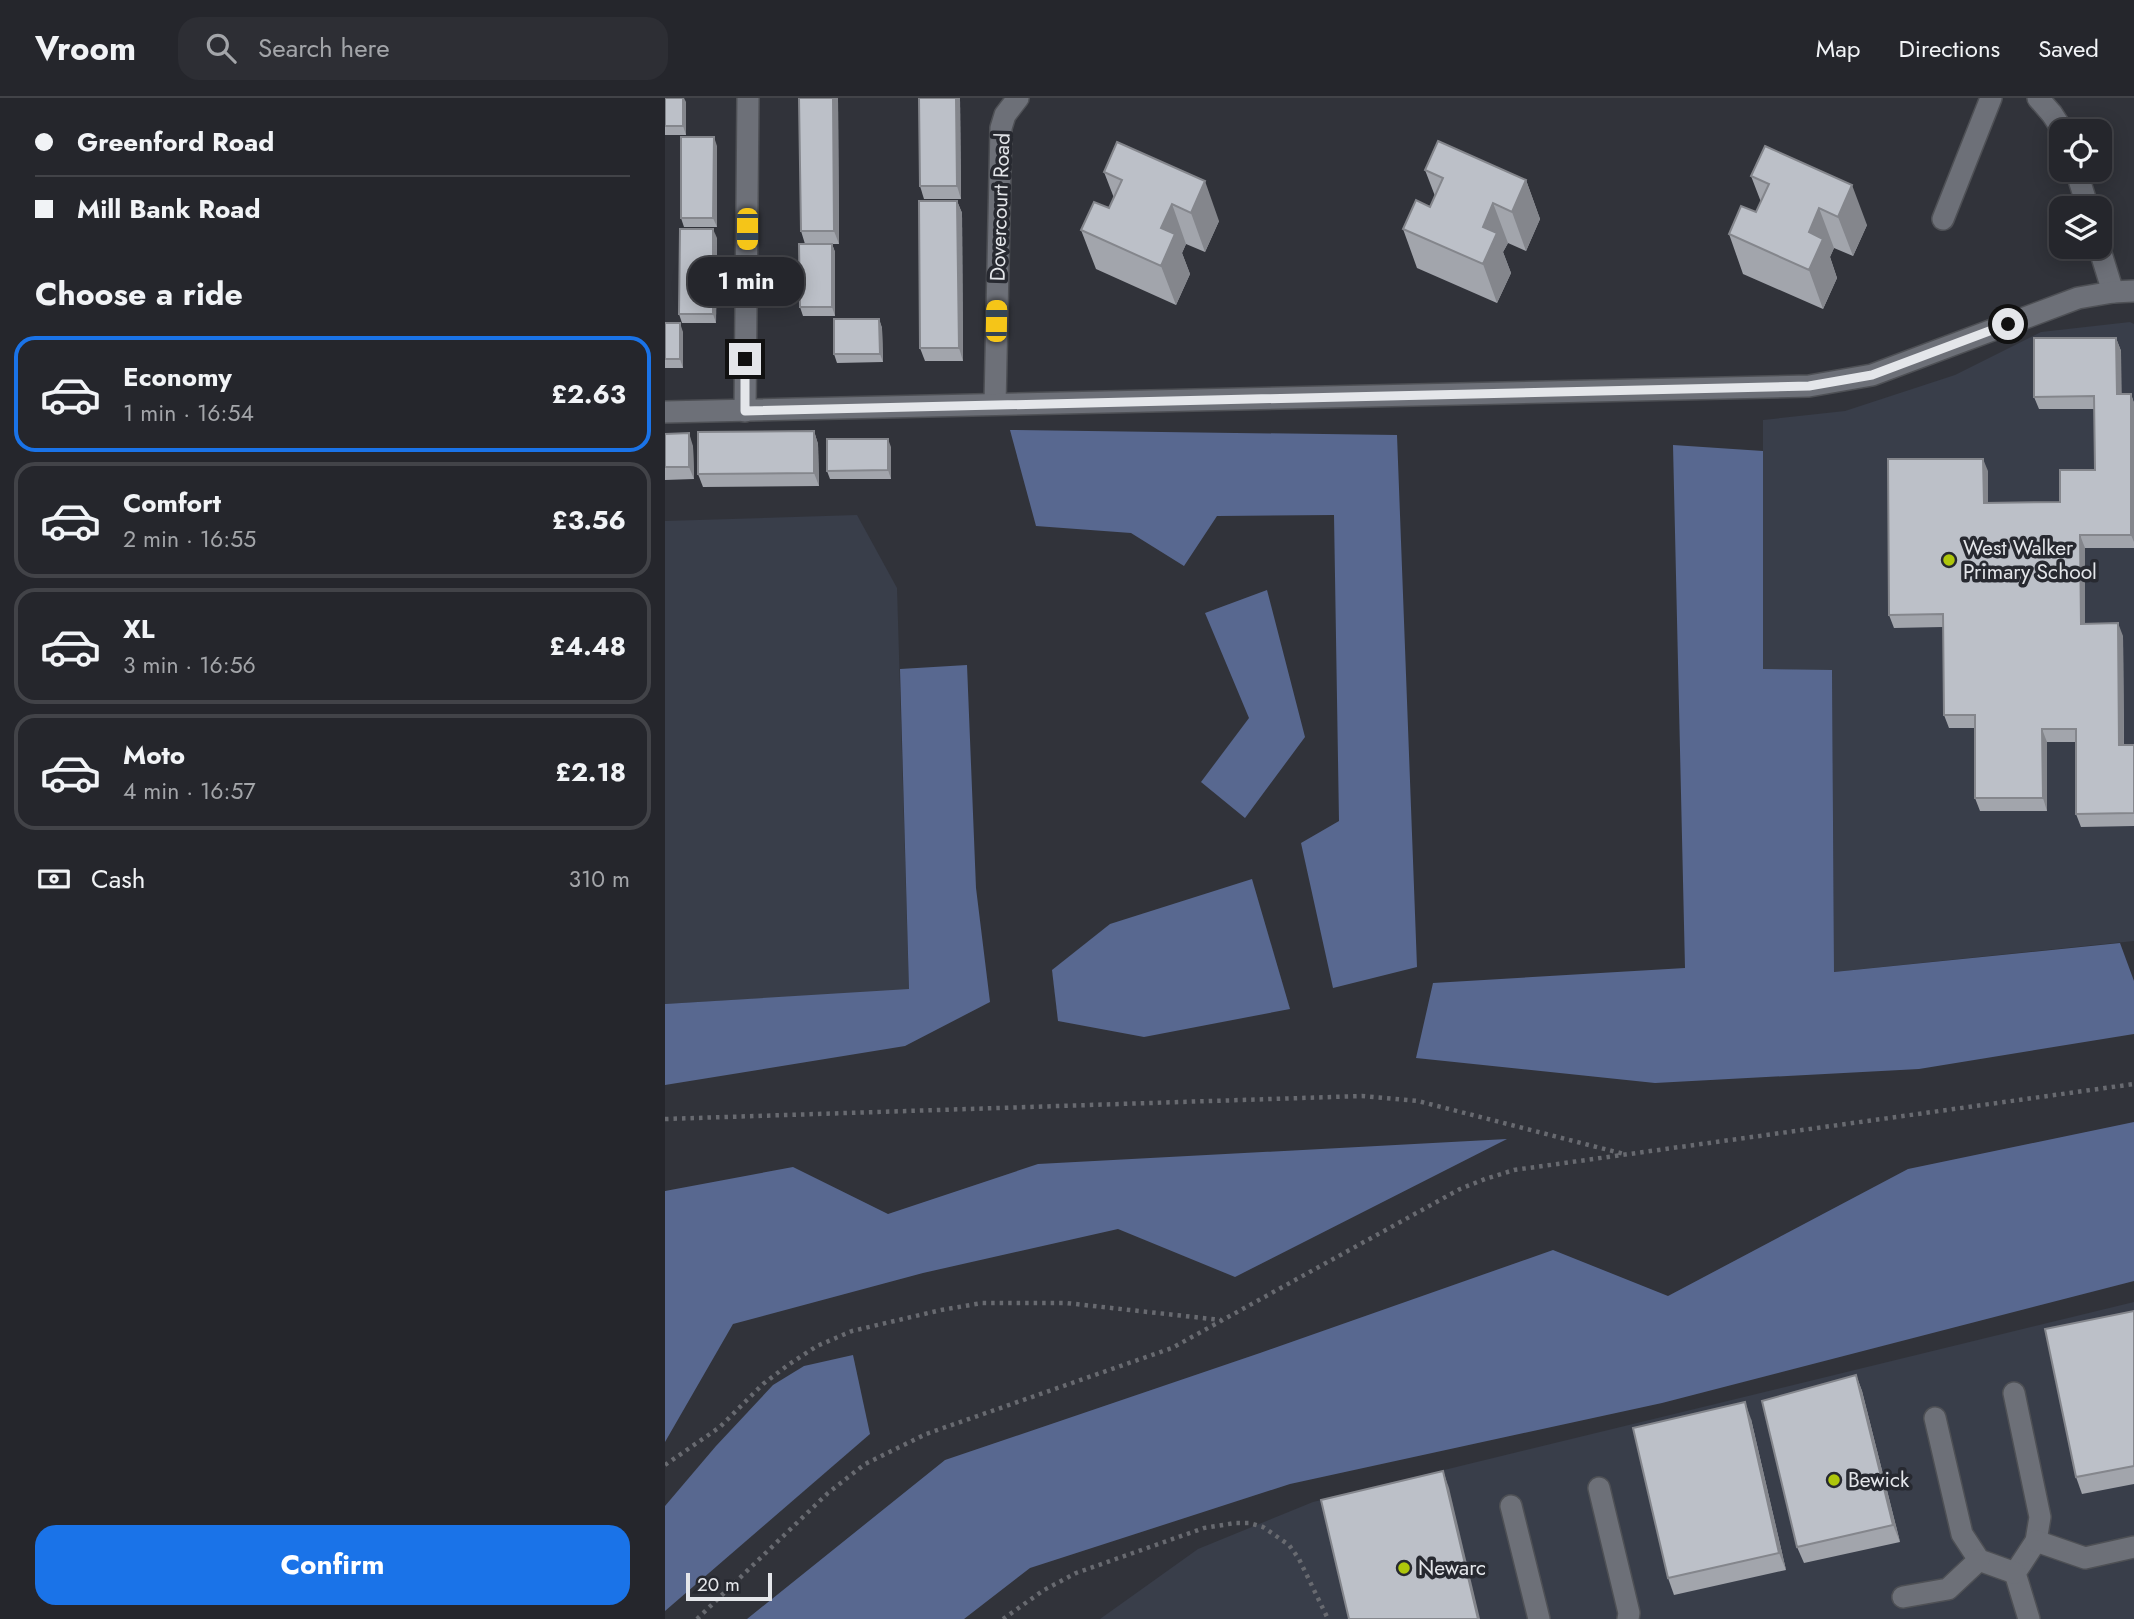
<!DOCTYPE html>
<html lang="en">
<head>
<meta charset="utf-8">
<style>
  body { margin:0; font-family:Jost,sans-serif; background:#2d2e34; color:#f1f3f6; height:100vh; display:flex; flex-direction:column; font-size:26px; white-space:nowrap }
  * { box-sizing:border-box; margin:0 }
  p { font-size:23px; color:#a3a5a9 }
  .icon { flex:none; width:38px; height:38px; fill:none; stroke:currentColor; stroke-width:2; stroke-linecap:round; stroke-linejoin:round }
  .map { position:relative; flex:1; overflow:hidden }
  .sheet { display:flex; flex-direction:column; background:#25262c; width:665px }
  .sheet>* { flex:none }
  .banner { display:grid; align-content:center; height:154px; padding:0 35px; background:#25262c }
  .buttons { position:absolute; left:1384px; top:21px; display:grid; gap:14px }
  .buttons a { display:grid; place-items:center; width:63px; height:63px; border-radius:14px; background:#25262c; box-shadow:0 4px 18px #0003,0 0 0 2px #424348; font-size:35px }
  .scale { position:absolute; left:21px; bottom:18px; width:86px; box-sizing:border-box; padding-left:7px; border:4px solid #e4e6ea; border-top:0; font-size:19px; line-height:24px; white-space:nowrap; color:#e4e6ea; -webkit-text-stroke:5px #272930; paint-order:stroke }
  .end { position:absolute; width:32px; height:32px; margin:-16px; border:9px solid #e4e6ea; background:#111; box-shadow:0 0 0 4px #111 }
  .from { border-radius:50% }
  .bubble { position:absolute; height:49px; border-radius:21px; background:#25262c; box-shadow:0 4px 18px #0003,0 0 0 2px #424348; font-size:23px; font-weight:700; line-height:49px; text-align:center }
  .car { position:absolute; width:21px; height:42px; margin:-21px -10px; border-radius:9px; box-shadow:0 0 5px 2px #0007; background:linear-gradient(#f5c518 24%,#345 0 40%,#f5c518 0 76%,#345 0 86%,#f5c518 0) }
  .banner b { display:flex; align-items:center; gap:24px; height:66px; font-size:26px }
  .banner b+b { border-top:2px solid #424348 }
  .banner i { width:18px; height:18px; background:#f1f3f6 }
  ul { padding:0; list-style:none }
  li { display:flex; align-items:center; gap:21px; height:116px; margin:0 14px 10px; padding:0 21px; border:4px solid #424348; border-radius:21px }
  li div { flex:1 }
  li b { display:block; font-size:26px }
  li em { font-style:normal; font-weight:700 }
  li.current { border-color:#1a73e8 }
  li>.icon { width:63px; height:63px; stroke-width:1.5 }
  h2 { padding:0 35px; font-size:32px; line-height:84px }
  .pay { display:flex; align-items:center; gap:18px; height:77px; padding:0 35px; font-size:26px }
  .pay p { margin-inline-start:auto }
  .cta { display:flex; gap:14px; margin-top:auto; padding:14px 35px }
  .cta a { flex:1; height:80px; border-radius:21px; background:#1a73e8; color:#fff; font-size:28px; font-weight:700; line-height:80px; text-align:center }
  header { display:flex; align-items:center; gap:42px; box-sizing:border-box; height:98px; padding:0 35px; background:#25262c; border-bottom:2px solid #424348 }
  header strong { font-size:33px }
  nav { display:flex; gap:38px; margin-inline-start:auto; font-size:24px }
  .search { width:490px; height:63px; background:#2d2e34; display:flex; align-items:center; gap:18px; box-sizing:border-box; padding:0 24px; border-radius:21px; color:#a3a5a9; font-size:26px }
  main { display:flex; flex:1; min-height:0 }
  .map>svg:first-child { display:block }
</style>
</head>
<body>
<header>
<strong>Vroom</strong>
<div class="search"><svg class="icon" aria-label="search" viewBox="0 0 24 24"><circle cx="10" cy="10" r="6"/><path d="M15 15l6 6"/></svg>Search here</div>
<nav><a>Map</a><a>Directions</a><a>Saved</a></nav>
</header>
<main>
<section class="sheet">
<div class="banner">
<b><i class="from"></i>Greenford Road</b>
<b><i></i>Mill Bank Road</b>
</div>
<h2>Choose a ride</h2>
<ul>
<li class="current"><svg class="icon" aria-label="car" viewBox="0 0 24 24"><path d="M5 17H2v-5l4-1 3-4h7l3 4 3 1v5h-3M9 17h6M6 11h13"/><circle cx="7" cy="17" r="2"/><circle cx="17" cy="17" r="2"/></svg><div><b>Economy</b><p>1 min · 16:54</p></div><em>£2.63</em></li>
<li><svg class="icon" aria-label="car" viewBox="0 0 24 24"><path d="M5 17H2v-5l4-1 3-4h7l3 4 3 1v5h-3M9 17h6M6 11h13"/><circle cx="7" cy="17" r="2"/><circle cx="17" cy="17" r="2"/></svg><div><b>Comfort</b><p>2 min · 16:55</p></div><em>£3.56</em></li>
<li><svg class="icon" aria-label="car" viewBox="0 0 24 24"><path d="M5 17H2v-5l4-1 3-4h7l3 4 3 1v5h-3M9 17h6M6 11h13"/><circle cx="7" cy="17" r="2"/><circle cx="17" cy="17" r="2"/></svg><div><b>XL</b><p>3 min · 16:56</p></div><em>£4.48</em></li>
<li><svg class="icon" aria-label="car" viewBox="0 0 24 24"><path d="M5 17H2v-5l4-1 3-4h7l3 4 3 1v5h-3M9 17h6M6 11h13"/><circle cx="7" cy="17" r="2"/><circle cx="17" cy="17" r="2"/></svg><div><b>Moto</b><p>4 min · 16:57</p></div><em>£2.18</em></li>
</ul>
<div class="pay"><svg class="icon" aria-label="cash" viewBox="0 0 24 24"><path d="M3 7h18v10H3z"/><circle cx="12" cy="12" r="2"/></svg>Cash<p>310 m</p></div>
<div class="cta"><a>Confirm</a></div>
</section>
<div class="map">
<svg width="1469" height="1521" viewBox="0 0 1469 1521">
  <rect width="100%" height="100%" fill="#31333a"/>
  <g fill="#393e4a">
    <polygon points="1465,224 1469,226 1469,843 1169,874 1167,573 1098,571 1098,322 1180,313 1290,277 1376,234"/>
    <polygon points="192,417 232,490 244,892 0,906 0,423"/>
    <polygon points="1469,1204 1469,1521 435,1521 533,1451 648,1404"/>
  </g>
  <g fill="#586890">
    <polygon points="345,332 732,337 752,869 668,890 636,745 674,723 669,417 552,418 519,468 466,435 371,428"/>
    <polygon points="1008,347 1098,353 1098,571 1167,572 1169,874 1455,845 1469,883 1469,936 1254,971 990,985 751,960 768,885 1020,870"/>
    <polygon points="602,492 640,639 580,720 536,684 584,620 540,515"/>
    <polygon points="302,567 311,790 325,904 240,948 0,987 0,906 244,891 235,571"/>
    <polygon points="587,781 625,911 479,939 393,923 387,872 445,826"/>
    <polygon points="1469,1024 1469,1183 997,1305 625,1386 365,1470 299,1521 82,1521 280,1362 595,1255 888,1152 1003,1198 1243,1071"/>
    <polygon points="842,1041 570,1179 453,1131 258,1175 68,1226 0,1344 0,1093 128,1069 223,1116 373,1066"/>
    <polygon points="188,1257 205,1336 0,1513 0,1408 51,1348 108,1287 139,1268"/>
  </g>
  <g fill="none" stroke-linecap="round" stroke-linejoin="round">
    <g stroke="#4e5055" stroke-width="24">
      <g id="minor">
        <polyline points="1373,0 1387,16 1398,33"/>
        <polyline points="1411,72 1423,110"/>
        <polyline points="1278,121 1326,0"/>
        <polyline points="1434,149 1448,194"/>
        <polyline points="330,306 336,30 340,17 353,0"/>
        <polyline points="80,313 83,0"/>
        <polyline points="0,314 1144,288 1207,277 1413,200 1448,194 1469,193"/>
        <polyline points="1349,1295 1375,1419 1371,1443 1350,1475 1364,1521"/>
        <polyline points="1270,1320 1297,1436 1314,1462 1350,1475"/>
        <polyline points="934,1390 964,1515 963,1521"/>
        <polyline points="846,1408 874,1521"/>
        <polyline points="1371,1443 1420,1460 1469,1449"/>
        <polyline points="1238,1499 1283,1491 1314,1462"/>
      </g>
    </g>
    <g stroke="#686a70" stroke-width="4.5" stroke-dasharray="3.5 5" stroke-linecap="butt">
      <polyline points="0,1021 697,998 753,1003 959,1056"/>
      <polyline points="0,1367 55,1329 98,1286 123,1267 152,1248 187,1233 276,1212 317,1205 401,1205 556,1222"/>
      <polyline points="32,1521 163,1395 200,1366 261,1336 507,1250 795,1091 820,1081 849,1072 1469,986"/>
      <polyline points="338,1521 379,1492 411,1475 539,1430 570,1425 584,1425 598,1429 624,1447 634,1461 663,1521"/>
    </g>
    <use href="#minor" stroke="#6d7078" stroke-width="21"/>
  </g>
  <g fill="#a2a5ac">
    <polygon points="0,0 21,4 21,37 0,37"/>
    <polygon points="134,0 173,0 174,146 167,146 170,154 170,218 138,218 135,209 140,146 136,133"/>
    <polygon points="295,0 296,101 259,101 255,88"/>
    <polygon points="52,48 52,129 19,129 16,120"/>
    <polygon points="760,72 861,82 875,121 861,153 843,145 838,154 846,175 832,205 752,170 738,131 765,109 770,98"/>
    <polygon points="439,74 554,123 540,154 521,146 517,155 525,176 511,207 431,171 416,132 444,110 449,100"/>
    <polygon points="1086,78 1202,127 1188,158 1169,150 1165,159 1172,180 1158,211 1078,176 1064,136 1091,114 1096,104"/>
    <polygon points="292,103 297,115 298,263 260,263 255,250"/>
    <polygon points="52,140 51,225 17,225 14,216"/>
    <polygon points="214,221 217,230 218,264 172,265 169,256"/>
    <polygon points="0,225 18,234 18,270 0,270"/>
    <polygon points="1451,240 1456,253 1456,296 1466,296 1469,305 1469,450 1420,450 1420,526 1458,538 1459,647 1469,647 1469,728 1416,729 1411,716 1411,644 1382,644 1382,713 1315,713 1310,700 1310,630 1284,630 1279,617 1278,529 1229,530 1224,517 1323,373 1323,405 1395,404 1430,372 1429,311 1374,311 1369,299"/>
    <polygon points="149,333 153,346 154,388 38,389 33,376"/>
    <polygon points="0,336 28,348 29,381 0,382"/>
    <polygon points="226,349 226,381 165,381 162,373"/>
    <polygon points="1469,1213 1469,1386 1417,1396 1411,1379"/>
    <polygon points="1191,1277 1197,1293 1235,1444 1139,1465 1132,1449"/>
    <polygon points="1086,1321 1121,1472 1009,1497 1003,1480"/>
  </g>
  <g fill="#84868c">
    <polygon points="18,0 19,0 21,4 21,37 18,28"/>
    <polygon points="168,0 173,0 174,146 169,133"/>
    <polygon points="291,0 295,0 296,101 292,88"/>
    <polygon points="49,39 52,48 52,129 48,120"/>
    <polygon points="861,82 875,121 861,153 847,114"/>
    <polygon points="540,83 554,123 540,154 526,115"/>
    <polygon points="1187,87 1202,127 1188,158 1173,119"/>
    <polygon points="292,103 297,115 298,263 294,250"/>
    <polygon points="828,105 843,145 838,154 846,175 832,205 818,166 818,129"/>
    <polygon points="507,106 521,146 517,155 525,176 511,207 496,168 496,130"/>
    <polygon points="1154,110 1169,150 1165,159 1172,180 1158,211 1144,172 1144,134"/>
    <polygon points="48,131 52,140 51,225 48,216"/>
    <polygon points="167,146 170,154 170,218 167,209"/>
    <polygon points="214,221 217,230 218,264 215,256"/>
    <polygon points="15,225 18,234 18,270 15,261"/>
    <polygon points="1451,240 1456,253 1457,309 1452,296"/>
    <polygon points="1466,296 1469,305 1469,444 1466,437"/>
    <polygon points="149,333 153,346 154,388 149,375"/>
    <polygon points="24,335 28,348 29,381 24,369"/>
    <polygon points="223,341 226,349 226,381 223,372"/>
    <polygon points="1318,361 1323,373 1323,418 1319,405"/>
    <polygon points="1415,437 1420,450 1420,539 1416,526"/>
    <polygon points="1453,525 1458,538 1459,660 1454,647"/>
    <polygon points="1377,631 1382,644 1382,713 1378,700"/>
    <polygon points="1191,1277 1197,1293 1235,1444 1228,1427"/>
    <polygon points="1080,1304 1086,1321 1121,1472 1114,1455"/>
    <polygon points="778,1373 784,1390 815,1521 813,1521"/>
  </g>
  <g fill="#bcc0c8" stroke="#84868c" stroke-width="2">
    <rect x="0" y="0" width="18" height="28"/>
    <polygon points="134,0 168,0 169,133 136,133"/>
    <polygon points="254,0 291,0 292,88 255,88"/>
    <polygon points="16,39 49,39 48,120 16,120"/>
    <polygon points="773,43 861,82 847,114 828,105 818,129 832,135 818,166 738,131 751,102 765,109 778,80 760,72"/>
    <polygon points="452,44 540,83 526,115 507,106 496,130 510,136 496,168 416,132 429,104 444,110 457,82 439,74"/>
    <polygon points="1100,48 1187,87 1173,119 1154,110 1144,134 1158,141 1144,172 1064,136 1076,108 1091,114 1104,86 1086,78"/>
    <polygon points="254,103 292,103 294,250 255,250"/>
    <polygon points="15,131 48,131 48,216 14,216"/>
    <polygon points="134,146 167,146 167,209 135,209"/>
    <polygon points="169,221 214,221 215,256 169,256"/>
    <rect x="0" y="225" width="15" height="36"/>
    <polygon points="1369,240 1451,240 1452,296 1466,296 1466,437 1415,437 1416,526 1453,525 1454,647 1469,647 1469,715 1411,716 1411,631 1377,631 1378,700 1310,700 1310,617 1279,617 1278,516 1224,517 1223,361 1318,361 1319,405 1395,404 1395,372 1430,372 1429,298 1369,299"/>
    <polygon points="149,333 149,375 33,376 33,334"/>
    <polygon points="24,335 24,369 0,369 0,336"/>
    <polygon points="162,341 223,341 223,372 162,373"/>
    <polygon points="1469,1213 1469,1368 1411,1379 1380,1231"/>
    <polygon points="1191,1277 1228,1427 1132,1449 1097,1303"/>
    <polygon points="1080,1304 1114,1455 1003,1480 968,1330"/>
    <polygon points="778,1373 813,1521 684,1521 656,1402"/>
  </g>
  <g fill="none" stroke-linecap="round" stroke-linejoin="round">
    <polyline stroke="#e4e6ea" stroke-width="9" points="80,261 80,313 1144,288 1207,277 1343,226"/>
  </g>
  <g fill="#aec60b" stroke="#272930" stroke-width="2.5">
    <circle cx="1284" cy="462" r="7"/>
    <circle cx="1169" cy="1382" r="7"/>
    <circle cx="739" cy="1470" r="7"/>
  </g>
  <g text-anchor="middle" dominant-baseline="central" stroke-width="7" stroke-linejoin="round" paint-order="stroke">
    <g font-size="21" fill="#e4e6ea" stroke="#272930">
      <text transform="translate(335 109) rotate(-88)">Dovercourt Road</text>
    </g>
    <g font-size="21" fill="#e4e6ea" stroke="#272930" text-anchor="start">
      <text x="1298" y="450">West Walker<tspan x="1298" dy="24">Primary School</tspan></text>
      <text x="1183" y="1382">Bewick</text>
      <text x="753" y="1470">Newarc</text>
    </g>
  </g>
</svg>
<div class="buttons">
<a><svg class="icon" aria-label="locate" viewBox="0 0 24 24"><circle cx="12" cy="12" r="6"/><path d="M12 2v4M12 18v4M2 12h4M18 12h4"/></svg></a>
<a><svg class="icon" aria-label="layers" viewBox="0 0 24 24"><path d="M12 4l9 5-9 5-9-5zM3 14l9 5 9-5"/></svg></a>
</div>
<div class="scale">20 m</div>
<i class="end from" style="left:1343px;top:226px"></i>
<i class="end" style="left:80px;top:261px"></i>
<div class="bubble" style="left:23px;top:159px;width:116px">1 min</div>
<i class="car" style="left:82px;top:131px;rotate:180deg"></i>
<i class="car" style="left:331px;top:223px;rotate:1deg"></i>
</div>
</main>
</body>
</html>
